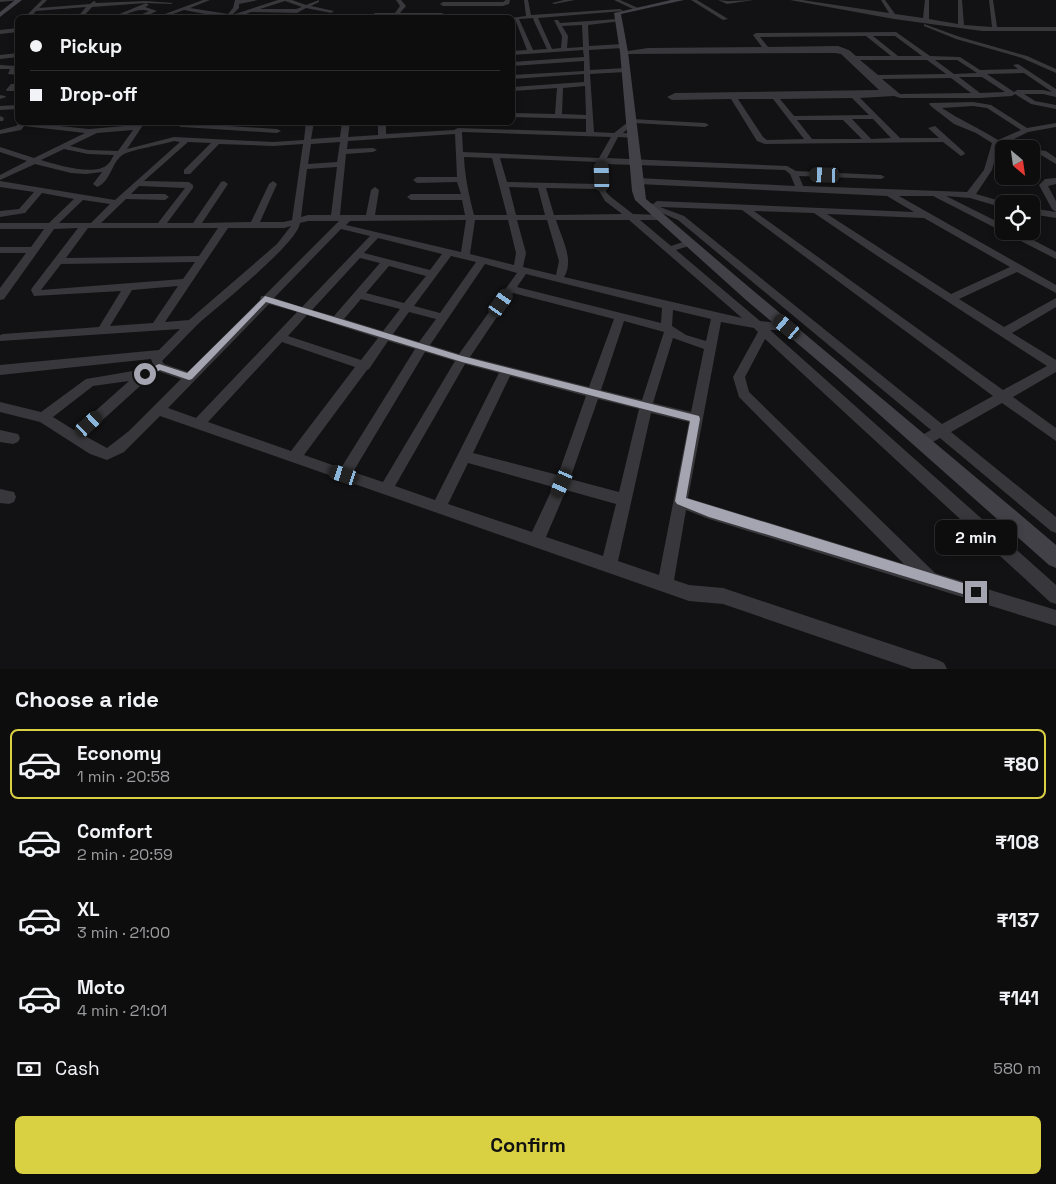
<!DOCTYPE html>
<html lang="en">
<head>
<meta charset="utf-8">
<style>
  body { margin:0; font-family:"Space Grotesk",sans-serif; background:#1c1b1c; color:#f1f3f6; height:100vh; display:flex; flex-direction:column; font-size:19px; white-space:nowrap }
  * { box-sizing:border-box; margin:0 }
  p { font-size:16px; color:#9b9c9e }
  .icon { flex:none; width:28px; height:28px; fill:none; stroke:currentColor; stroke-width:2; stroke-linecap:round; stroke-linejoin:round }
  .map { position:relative; height:669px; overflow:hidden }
  .sheet { display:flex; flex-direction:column; background:#0e0d0e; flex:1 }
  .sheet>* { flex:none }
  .hud { position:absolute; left:15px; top:15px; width:500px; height:110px; border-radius:8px; box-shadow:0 2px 8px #0003,0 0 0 1px #2e2d2e; display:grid; align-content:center; height:110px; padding:0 15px; background:#0e0d0e }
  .needle { width:32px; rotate:151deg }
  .buttons { position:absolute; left:995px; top:140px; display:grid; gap:10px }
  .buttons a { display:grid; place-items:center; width:45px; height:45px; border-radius:8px; background:#0e0d0e; box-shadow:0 2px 8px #0003,0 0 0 1px #2e2d2e; font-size:25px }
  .end { position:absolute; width:22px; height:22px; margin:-11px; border:6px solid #a5a5b2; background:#111; box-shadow:0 0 0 2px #111 }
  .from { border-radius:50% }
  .bubble { position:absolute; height:35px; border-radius:8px; background:#0e0d0e; box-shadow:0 2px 8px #0003,0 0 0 1px #2e2d2e; font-size:16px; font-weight:700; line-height:35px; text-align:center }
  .car { position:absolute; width:15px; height:30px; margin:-15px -8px; border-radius:6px; box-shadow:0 0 4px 1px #0007; background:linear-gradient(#222 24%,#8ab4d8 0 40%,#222 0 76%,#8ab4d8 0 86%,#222 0) }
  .hud b { display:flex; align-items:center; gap:18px; height:48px; font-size:19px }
  .hud b+b { border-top:1px solid #2e2d2e }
  .hud i { width:12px; height:12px; background:#f1f3f6 }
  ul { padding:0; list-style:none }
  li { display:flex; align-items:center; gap:15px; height:70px; margin:0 10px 8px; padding:0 5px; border:2px solid transparent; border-radius:8px }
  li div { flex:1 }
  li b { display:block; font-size:19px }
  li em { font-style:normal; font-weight:700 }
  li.on { border-color:#dad142 }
  li>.icon { width:45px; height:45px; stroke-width:1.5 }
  h2 { padding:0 15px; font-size:22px; line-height:60px }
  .pay { display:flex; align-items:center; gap:12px; height:55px; padding:0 15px; font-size:19px }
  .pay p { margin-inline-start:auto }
  .primary-button { display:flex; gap:10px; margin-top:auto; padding:10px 15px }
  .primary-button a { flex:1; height:58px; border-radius:8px; background:#dad142; color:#111; font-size:20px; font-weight:700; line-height:58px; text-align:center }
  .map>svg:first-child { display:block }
</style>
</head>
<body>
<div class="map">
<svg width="1056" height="669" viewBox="0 0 1056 669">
  <rect width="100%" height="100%" fill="#121113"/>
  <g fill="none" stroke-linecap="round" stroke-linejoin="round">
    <g fill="#38383c" fill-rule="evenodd">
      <polygon points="0,0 21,0 0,2"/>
      <path d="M42 0H47L39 8 90 4 94 1 96 2 95 3 146 1 173 3 171 4 146 3 149 5 145 7 157 11 142 18H134L149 11C135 7 124 18 110 18L146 3 92 7 82 18H77L86 7 36 11 30 18H24Z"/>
      <path d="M203 0H210L190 8 228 14 233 8 235 0H258L239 4V8L232 15 278 0H292L306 5 319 0V2L311 6 334 11 331 13 306 8 297 13 251 12 237 18H226L184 10 162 18H154ZM285 1 302 7 296 9H260Z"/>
      <polygon points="396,0 401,0 406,6 400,13 442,13 445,15 442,17 367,18 375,13 395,13 400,6"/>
      <polygon points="506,0 510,0 509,4 503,6 443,6 440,4 443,2 503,2"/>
      <path d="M524 0H528L531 15 620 9 623 11 538 18 552 49 561 48 562 36 554 20H558L560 23 618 19 621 21 588 25 589 46 623 44 626 46 623 48 589 50 590 70 625 68 628 70 625 72 590 74 594 132 614 133 632 119 705 123 709 125 705 127 634 123 623 133 636 134V138L618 137 607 158 787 166 796 171 881 175 885 177 881 179 799 176 803 186 967 192 984 170 992 143 976 133 954 124 932 107 929 104 930 103 973 102 991 105 1027 128 1056 123V127L1028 132 998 147 992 170 976 194 1007 203 1004 204V208L970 198 946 196 1004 225V231H1016L1056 252V259L933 196H899L1056 285V293L1017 272 959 299 1004 327 1056 298V307L1012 333 1056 360V372L1013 397 1056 428V441L1002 403 951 432 1056 517V533L1051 531 940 438 922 448 917 446 915 442 917 438 931 430 678 220 641 204 645 201 653 204 657 201 914 212 887 196 638 184 634 181 638 178 795 186 790 174 785 170 605 164 606 192 611 197 633 214 662 215 664 217 659 220H640L671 246 689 240 692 241V245L676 250 760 321 791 324 793 327 791 330H770L1056 585V604L1050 602 765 339 745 377 749 392 935 573 1056 610V626L709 519 686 510 674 580 689 585 723 588 938 660 944 663 947 669H912L723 604 689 601 160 416 124 452 107 460 90 454 40 422 0 412V402L41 412 86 379 145 369 150 371 152 374 150 377 85 436 107 448 129 431 181 379 155 370 151 359 0 375V365L159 350 180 329 0 341V335L3 334 99 327 121 291 34 296 31 290 32 288 78 228 54 229 4 299 0 300V288L26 253H0V247H31L44 229H0V223H49L74 199 42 193 25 213 0 217V211L19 209 34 192 0 187V181L115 200 180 142 174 141C161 145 135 149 124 154 111 161 112 181 97 187L93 184 102 172 86 174 71 173 35 164 0 180V175L27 161 0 152V147L34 158 85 133 24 126 21 130 0 134V130L16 126 20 122 89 129 136 125 138 122H145L127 149 174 137 273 142 304 140 306 122H314L311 139 340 137 342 122H350L348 137 378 135V122H386V134L454 130 458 128 586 132V119L512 117V113L555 114 557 88 512 91V87L584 82V74L512 79V75L584 71V61L512 66V62L584 57 583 50 512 55V51L527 50 515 19 510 18 526 16ZM534 18 533 19 547 49 533 50 519 19ZM582 25 583 47 567 48 568 36 562 26ZM585 86 586 115 562 114 563 88ZM973 106 987 108 1021 130 998 140C979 128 960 120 942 108ZM133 130 118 151 88 150 70 146 97 133ZM462 132 611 137 599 158 463 152ZM455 134 457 177H417L413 180 417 183 457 182 461 194H411L407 197 411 200H462L465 215H375L379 190 375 187 371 190 366 215H340L346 154 373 152 377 150 373 148 347 149 348 141ZM188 142 211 143 184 170V174H190L219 144 273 146 303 144 292 220 284 222H260L277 184 273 181 269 184 251 222 202 223 228 184 224 181 221 182 193 223H167L193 188V185L189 182 144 181ZM340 142 337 162 308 164 311 144ZM64 149 88 154 114 155C112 158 110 163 107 165 94 176 57 165 41 160ZM464 157 492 158 507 215H474C469 195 465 178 464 157ZM500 158 597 162 598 184 507 182ZM337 167 331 215H308L301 217 307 169ZM139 186 185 188 158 223H101L126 199 165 200 169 197 165 194H131ZM509 187 538 188 545 215H516ZM546 188 598 189 605 201 622 214 554 215ZM83 200 110 204 91 223H59ZM660 207 742 210 993 396 942 424 684 216ZM754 211 814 213 879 257 1047 366 1003 390ZM827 214 924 218 1010 267 951 294ZM466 220 461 252 346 225 350 221ZM475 220H508L516 253 514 265 470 254ZM517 220H547L559 261 556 275 523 267 526 253ZM556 220H629L742 318 564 277C575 260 561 237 556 220ZM308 221H339L264 296H261L260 300 188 372 164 364 162 361C174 349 185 337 197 325 216 308 298 243 300 223ZM291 226 277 244 189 320 165 322 228 228H284ZM88 228H218L199 256 66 258ZM341 229 370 236 302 307 274 298ZM378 238 442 254 430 270 364 253ZM451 256 476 262 440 313 414 306ZM360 258 380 263 334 316 312 310ZM195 262 183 279 41 290 61 264ZM485 264 517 273 459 354 430 345ZM389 266 426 276 404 303 366 293ZM526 274 662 308 661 323 517 287ZM178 286 153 323 110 326 132 290ZM513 293 614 319 589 387 470 357ZM361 299 400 309 383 331 344 319ZM269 304 297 312 196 418 168 408ZM673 310 711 319 706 341 686 335 672 326ZM409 312 436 319 419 342 393 334ZM307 315 378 338 361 360 288 336ZM624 321 664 332 642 400 601 390ZM721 322 754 328 758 332 733 377 739 397 904 564 688 498ZM673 338 704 349 691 412 653 403ZM388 341 415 349 341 468 304 455 367 370 369 369ZM282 342 355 367 291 451 208 422ZM425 352 455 361 383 482 353 472ZM465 364 499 373 435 500 395 486ZM510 376 586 396 558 475 473 453ZM129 381 74 430 53 417 93 386ZM598 399 639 409 619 492 570 479ZM651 413 689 422 659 575 618 561ZM468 463 553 487 532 532 448 504ZM566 490 616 504 603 556 546 537Z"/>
      <polygon points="564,0 575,0 554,4 552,3"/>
      <polygon points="614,0 620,0 638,8 633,9"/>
      <polygon points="691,0 697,0 728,19 723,20"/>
      <polygon points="718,0 728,1 754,0 727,4"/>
      <polygon points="790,0 802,0 889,13 881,0 885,0 895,14 923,18 925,0 929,0 929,19 958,24 958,0 962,0 964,25 992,27 989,0 993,0 997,27 1056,27 1056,31 982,31 894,19"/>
      <polygon points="924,24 960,37 1027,56 1056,69 1056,73 1022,58 956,39 924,26"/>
      <polygon points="18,28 18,32 0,34 0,30"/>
      <path d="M896 32 930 56 960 57 980 70 1018 69 1013 65 1018 64 1056 89V97L1043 94H1024L1035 101 1056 105V109L1031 104 1015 94 1012 96 980 98H900L894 96 860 98 900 138H939L928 128 935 126 964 152 965 154 961 156 943 142 765 144 757 141 731 99 672 100 667 97 675 93 879 90 841 54 835 53 624 54 621 52 648 48 762 47 753 35 756 33ZM866 36 891 56H856L849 50 838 46 768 47 760 37ZM873 36H895L922 56H898ZM860 60H927L946 74 878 75ZM935 60H957L977 73 954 74ZM1024 73 1052 92 1043 90H1017L1014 92 987 74ZM959 77H982L1005 92 980 93ZM951 78 971 93 900 94 882 79ZM852 98 869 115 794 116 780 99ZM738 99H773L804 139 767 140 763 137ZM852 119H873L891 138 871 139ZM797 120H843L862 139H812Z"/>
      <polygon points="18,53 18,57 0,59 0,55"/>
      <polygon points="0,65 16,66 14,71 18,71 18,75 8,74 10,69 0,69"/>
      <polygon points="11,84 15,84 15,87 18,87 18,91 7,91 6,90"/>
      <polygon points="0,95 5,96 6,97 0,99"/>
      <polygon points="18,105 18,109 0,110 0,106"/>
      <polygon points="0,116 4,118 3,121 0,121"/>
      <polygon points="180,123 277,129 281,131 277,133 183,127 180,127"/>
      <polygon points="1031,149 1046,151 1056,158 1056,164 1041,155 1031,153"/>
      <polygon points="1056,178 1056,184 1048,186 1056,201 1056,212 1052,209 1039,185 1045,179"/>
      <polygon points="1031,208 1056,212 1056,218 1031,214"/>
      <polygon points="0,430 18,434 20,438 18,442 13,444 0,442"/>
      <polygon points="0,489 14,492 16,497 14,502 9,504 0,503"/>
    </g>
    <g fill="#414147" fill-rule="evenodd">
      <polygon points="15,0 22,0 0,17 0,12"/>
      <path d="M671 0H684L621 14 628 52 646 199C781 316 920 429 1056 545V568L1049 565 837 377 746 300 635 200 632 191 620 52 614 13Z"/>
    </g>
  </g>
  <polygon fill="#a5a5b2" points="265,296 462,356 699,416 700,419 686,498 976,587 982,592 980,597 976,598 709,517 677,504 675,501 690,421 462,362 266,302 192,379 189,380 160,370 148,376 142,376 142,372 159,364 187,373"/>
</svg>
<div class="buttons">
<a><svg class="needle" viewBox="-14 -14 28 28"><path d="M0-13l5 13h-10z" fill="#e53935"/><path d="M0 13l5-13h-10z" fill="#9b9c9e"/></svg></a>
<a><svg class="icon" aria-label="locate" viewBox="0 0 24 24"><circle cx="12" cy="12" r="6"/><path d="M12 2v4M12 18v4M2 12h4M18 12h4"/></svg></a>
</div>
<i class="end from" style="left:145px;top:374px"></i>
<i class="end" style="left:976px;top:592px"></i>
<div class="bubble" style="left:935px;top:520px;width:82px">2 min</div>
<i class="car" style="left:825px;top:175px;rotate:272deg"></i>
<i class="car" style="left:602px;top:176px;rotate:358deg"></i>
<i class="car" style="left:501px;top:303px;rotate:35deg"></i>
<i class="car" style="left:787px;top:327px;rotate:310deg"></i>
<i class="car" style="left:89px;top:424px;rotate:48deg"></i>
<i class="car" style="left:344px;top:475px;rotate:288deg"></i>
<i class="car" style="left:562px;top:483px;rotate:204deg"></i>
<div class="hud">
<b><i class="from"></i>Pickup</b>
<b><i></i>Drop-off</b>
</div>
</div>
<section class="sheet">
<h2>Choose a ride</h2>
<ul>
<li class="on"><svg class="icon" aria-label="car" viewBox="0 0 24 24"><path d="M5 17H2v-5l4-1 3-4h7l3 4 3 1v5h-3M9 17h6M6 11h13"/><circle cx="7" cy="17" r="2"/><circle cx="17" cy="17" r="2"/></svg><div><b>Economy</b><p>1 min · 20:58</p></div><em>₹80</em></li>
<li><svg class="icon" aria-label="car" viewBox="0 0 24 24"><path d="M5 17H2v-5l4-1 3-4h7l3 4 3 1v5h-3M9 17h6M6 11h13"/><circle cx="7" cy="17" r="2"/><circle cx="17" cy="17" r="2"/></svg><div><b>Comfort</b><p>2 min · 20:59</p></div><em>₹108</em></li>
<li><svg class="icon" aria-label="car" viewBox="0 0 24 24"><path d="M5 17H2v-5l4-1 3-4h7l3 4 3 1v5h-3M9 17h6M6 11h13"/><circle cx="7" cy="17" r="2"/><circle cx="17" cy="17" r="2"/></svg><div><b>XL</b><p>3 min · 21:00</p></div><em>₹137</em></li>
<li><svg class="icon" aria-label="car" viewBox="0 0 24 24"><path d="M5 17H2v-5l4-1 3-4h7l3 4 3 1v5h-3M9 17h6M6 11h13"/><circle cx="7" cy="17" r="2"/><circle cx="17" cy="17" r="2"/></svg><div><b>Moto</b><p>4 min · 21:01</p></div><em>₹141</em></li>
</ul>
<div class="pay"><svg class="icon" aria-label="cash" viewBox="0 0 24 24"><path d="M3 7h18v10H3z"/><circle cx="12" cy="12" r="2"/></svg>Cash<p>580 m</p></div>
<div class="primary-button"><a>Confirm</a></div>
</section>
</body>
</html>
